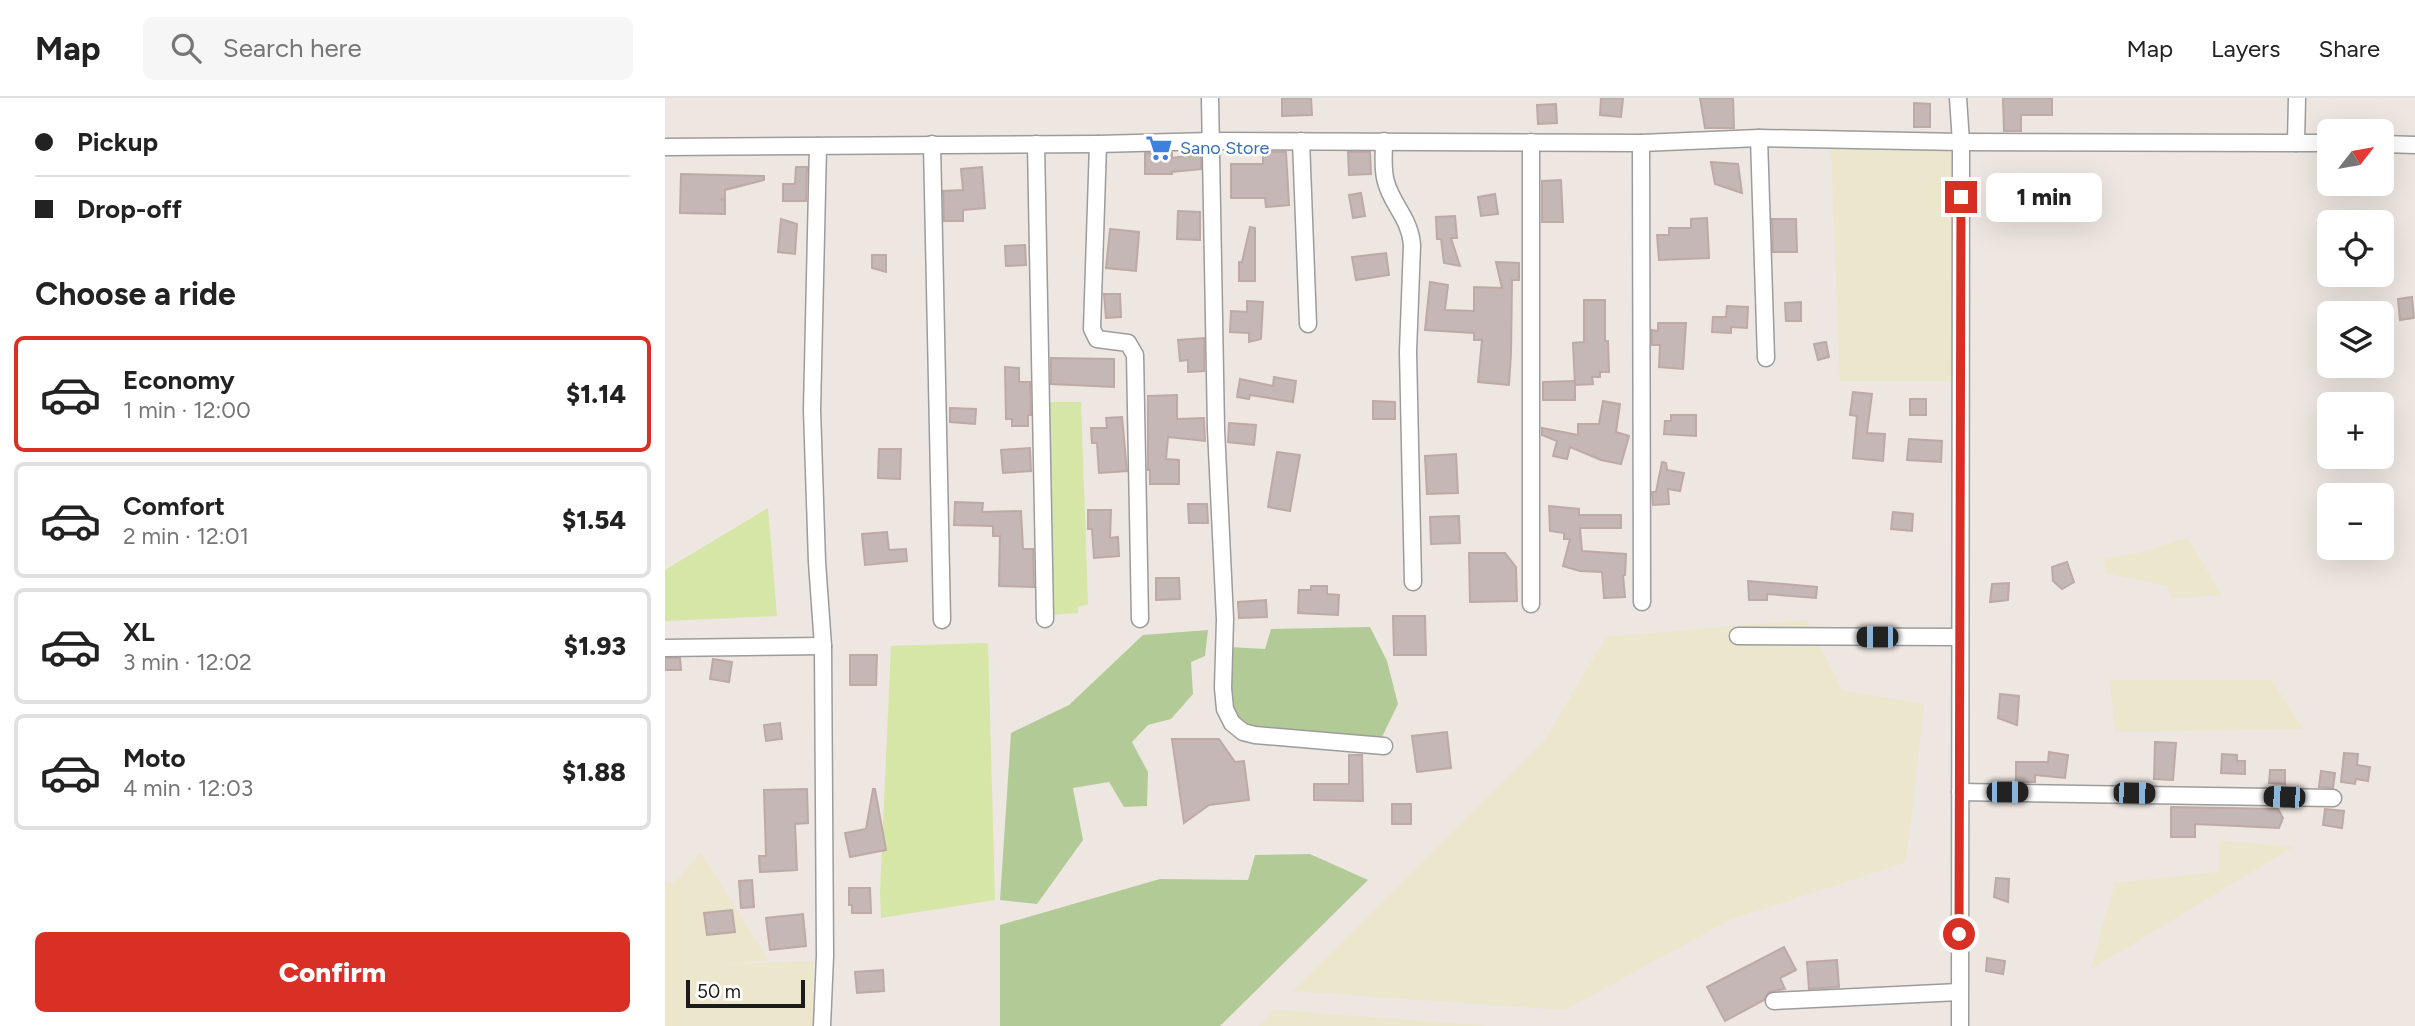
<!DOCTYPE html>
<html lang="en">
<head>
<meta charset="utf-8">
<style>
  body { margin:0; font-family:Figtree,sans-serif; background:#f6f6f6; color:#222; height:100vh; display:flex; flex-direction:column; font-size:26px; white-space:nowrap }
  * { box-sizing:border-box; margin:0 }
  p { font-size:23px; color:#767676 }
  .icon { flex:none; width:38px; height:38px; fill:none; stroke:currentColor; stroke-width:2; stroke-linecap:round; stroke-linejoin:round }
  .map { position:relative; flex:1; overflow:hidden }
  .drawer { display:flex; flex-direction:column; background:#fff; width:665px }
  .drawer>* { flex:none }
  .top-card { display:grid; align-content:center; height:154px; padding:0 35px; background:#fff }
  .needle { width:46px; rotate:59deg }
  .fabs { position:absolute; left:1652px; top:21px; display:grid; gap:14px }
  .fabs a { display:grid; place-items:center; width:77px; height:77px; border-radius:10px; background:#fff; box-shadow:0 7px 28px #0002; font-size:35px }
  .scale { position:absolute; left:21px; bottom:18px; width:119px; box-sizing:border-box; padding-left:7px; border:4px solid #1b1b1b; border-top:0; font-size:19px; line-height:24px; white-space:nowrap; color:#1b1b1b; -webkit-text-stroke:5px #fff; paint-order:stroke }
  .end { position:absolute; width:32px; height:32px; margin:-16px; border:9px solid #d93025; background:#fff; box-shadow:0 0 0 4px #fff }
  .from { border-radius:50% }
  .bubble { position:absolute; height:49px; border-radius:10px; background:#fff; box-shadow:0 7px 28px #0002; font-size:23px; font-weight:800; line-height:49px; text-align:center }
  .car { position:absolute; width:21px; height:42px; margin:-21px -10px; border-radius:9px; box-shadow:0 0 5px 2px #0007; background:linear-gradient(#222 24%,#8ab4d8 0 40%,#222 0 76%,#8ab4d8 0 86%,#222 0) }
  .top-card b { display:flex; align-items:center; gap:24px; height:66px; font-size:26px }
  .top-card b+b { border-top:2px solid #e0e0e0 }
  .top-card i { width:18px; height:18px; background:#222 }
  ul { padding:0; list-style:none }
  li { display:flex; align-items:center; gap:21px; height:116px; margin:0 14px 10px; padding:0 21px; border:4px solid #e0e0e0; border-radius:10px }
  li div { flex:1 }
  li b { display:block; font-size:26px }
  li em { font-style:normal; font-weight:800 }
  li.selected { border-color:#d93025 }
  li>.icon { width:63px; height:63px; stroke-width:1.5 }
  h2 { padding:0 35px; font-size:32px; line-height:84px }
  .primary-button { display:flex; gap:14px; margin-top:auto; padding:14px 35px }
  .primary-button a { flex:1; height:80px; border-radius:10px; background:#d93025; color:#fff; font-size:28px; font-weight:800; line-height:80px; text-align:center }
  header { display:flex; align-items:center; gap:42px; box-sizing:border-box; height:98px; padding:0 35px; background:#fff; border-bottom:2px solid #e0e0e0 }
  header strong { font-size:33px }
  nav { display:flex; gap:38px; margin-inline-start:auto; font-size:24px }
  .search { width:490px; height:63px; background:#f6f6f6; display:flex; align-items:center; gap:18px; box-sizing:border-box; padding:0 24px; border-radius:10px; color:#767676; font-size:26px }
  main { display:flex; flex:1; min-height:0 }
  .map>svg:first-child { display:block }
</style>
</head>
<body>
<header>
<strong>Map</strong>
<div class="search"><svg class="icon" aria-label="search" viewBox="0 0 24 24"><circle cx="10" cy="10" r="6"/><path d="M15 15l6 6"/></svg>Search here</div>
<nav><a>Map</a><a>Layers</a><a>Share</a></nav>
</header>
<main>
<section class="drawer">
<div class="top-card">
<b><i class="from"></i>Pickup</b>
<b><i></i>Drop-off</b>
</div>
<h2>Choose a ride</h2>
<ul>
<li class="selected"><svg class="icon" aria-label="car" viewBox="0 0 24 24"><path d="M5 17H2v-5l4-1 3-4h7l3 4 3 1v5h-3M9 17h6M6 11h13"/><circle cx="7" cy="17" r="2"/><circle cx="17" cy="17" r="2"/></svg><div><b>Economy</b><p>1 min · 12:00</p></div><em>$1.14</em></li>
<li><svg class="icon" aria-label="car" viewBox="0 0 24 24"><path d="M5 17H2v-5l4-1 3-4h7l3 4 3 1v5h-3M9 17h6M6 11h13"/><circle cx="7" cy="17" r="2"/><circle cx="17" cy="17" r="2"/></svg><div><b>Comfort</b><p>2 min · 12:01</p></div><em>$1.54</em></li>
<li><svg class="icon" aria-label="car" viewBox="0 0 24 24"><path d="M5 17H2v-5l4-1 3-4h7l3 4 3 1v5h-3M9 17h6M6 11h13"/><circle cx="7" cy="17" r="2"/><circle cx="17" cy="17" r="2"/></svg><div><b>XL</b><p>3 min · 12:02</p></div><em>$1.93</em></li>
<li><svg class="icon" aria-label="car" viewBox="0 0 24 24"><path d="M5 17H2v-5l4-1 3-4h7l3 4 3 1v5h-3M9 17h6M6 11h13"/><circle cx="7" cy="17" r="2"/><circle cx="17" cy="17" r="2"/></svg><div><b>Moto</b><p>4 min · 12:03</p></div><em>$1.88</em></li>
</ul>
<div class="primary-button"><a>Confirm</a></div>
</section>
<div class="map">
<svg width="1750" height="928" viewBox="0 0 1750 928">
  <rect width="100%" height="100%" fill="#ede6e1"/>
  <g fill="#ebe6cc">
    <polygon points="1166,47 1290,49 1287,283 1175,283"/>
    <polygon points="1522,440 1557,497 1507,500 1502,488 1441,475 1439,461 1474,455"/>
    <polygon points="1141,522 1178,593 1259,606 1241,764 1064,822 900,912 628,893 879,643 941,539"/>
    <polygon points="1445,582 1607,582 1638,631 1450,634"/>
    <polygon points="1555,743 1628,749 1426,871 1450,785 1554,774"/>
    <polygon points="36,754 103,862 46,867 148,863 148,928 0,928 0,783 8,785 11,783"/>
    <polygon points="610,912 823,928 594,928"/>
  </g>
  <g fill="#d5e6a7">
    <polygon points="382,304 416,304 423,506 413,509 413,515 384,517"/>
    <polygon points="103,410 112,518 0,523 0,472"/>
    <polygon points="323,545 330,802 216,820 215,795 226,548"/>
  </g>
  <g fill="#b2cb96">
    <polygon points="705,529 722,563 733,606 716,641 602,632 580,628 565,609 564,549 600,551 606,531"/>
    <polygon points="543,532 540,558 526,564 528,596 506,621 483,627 467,644 483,674 482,708 459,709 444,684 408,690 418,742 372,806 335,802 346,635 404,607 478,537"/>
    <polygon points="645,756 703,782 555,928 335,928 335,827 495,781 583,782 590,757"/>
  </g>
  <g fill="#c4b7b5" stroke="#bea9a4" stroke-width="2">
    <polygon points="617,0 646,0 647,17 617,18"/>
    <polygon points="936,0 958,0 956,19 935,17"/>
    <polygon points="1035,0 1068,0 1069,30 1040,30"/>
    <polygon points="1338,0 1387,0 1387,17 1356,17 1356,33 1339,33"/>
    <polygon points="1249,5 1265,6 1265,29 1249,29"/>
    <polygon points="891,6 892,25 873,26 872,7"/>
    <polygon points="598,54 621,54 624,107 601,109 600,100 566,100 566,66 598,66"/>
    <polygon points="683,54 705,54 706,76 684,77"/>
    <polygon points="480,55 507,55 507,60 536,56 536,71 507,74 507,76 480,76"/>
    <polygon points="1046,64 1073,66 1077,95 1050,86"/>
    <polygon points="131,69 142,69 141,103 118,103 118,86 130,86"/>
    <polygon points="317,69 320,110 298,112 298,123 279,123 278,93 298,92 296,71"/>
    <polygon points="16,76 99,78 99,82 60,92 60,101 55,101 60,102 60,116 15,115"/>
    <polygon points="896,82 898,124 877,124 877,83"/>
    <polygon points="696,95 700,118 688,120 684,97"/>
    <polygon points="830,96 833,116 816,118 813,99"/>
    <polygon points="513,113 535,114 535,142 512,141"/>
    <polygon points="790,118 792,140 786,140 795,168 779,165 776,141 772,141 771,119"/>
    <polygon points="1042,120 1044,160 994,162 992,137 1004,137 1004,130 1026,130 1026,121"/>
    <polygon points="116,121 132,126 130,156 113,154"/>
    <polygon points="1107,121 1131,121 1132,154 1108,154"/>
    <polygon points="585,129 590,130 590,183 574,183 574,164 577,164"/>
    <polygon points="445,131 474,134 471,173 441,170"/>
    <polygon points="360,147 361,167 341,168 340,148"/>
    <polygon points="721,155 724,177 691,182 687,159"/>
    <polygon points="207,157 221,157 221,174 207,170"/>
    <polygon points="831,164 854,165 854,182 847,182 846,255 844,287 813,284 817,242 809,242 809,235 760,232 765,184 783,187 780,212 809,213 809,189 837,190"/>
    <polygon points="439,196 455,196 456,219 441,220"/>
    <polygon points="1747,199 1749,220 1735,222 1733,201"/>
    <polygon points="919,202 940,202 940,243 943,243 944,274 935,274 935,279 927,279 928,286 910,287 908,245 919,244"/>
    <polygon points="582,203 598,204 596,241 584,244 584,235 565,234 566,213 582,214"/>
    <polygon points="1136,204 1136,223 1121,223 1120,205"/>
    <polygon points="1062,208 1083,209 1082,230 1066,229 1066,235 1047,234 1048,219 1061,219"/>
    <polygon points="993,225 1021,225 1018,271 994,269 995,247 987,247 987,232 993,233"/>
    <polygon points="539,240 539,273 523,274 523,262 515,263 513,242"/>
    <polygon points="1161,244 1164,259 1153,262 1149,246"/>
    <polygon points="386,260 449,261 449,289 386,286"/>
    <polygon points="340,269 354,270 354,284 365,284 366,317 363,317 363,328 347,328 347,321 341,321"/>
    <polygon points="609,279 631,283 628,304 585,297 584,301 572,299 575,281 608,288"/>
    <polygon points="910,283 910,302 878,302 878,284"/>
    <polygon points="1188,294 1207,296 1202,335 1220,336 1218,363 1188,360 1192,318 1185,317"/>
    <polygon points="512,297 512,321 539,320 540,343 503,339 501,361 514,362 514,386 485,386 485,372 483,372 483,298"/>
    <rect x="1245" y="301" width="16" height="16"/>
    <polygon points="708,303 730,304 730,321 708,321"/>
    <polygon points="938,303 955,306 951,334 964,338 956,366 936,362 905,349 902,361 888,358 892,343 877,337 877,330 913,337 913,326 934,326"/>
    <polygon points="285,310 311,311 310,326 285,324"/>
    <polygon points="1006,317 1031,317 1031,338 999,336 1000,323 1006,323"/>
    <polygon points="457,319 462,373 434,375 432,345 427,345 426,330 442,330 441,320"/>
    <polygon points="564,325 591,327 589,347 563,344"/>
    <polygon points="1244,341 1277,343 1276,364 1242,362"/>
    <polygon points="365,350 366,373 338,375 336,352"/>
    <polygon points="214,351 236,351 235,381 213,380"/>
    <polygon points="612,354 635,357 625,413 603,409"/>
    <polygon points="791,356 793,395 762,396 760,358"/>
    <polygon points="997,364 1001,365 1002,372 1019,375 1015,393 1003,391 1004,406 988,407 987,394 991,394"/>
    <polygon points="290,404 318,405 317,414 356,413 358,451 368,451 369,489 334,488 335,438 328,438 328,428 289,427"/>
    <polygon points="523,406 542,406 543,425 524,425"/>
    <polygon points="884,408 914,411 914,417 956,417 956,430 915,430 917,453 961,456 960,477 958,477 960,499 939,500 937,474 915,473 898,468 905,441 899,441 899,435 885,433"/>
    <polygon points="423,412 446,412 445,440 453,439 454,458 429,460 427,431 423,431"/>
    <polygon points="1228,414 1248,416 1247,433 1226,431"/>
    <polygon points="794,418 795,445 766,446 765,419"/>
    <polygon points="222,434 224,452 241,451 242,463 200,467 197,436"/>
    <polygon points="804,455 840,455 851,469 852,503 805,504"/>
    <polygon points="1402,464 1409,484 1397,491 1388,483 1387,469"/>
    <polygon points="491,480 514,480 515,501 491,502"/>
    <polygon points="1083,483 1152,489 1151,500 1102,496 1102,502 1084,502"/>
    <polygon points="1344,485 1343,502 1325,504 1327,486"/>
    <polygon points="646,488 662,488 662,496 674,497 673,517 633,515 634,492 646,492"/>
    <polygon points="601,502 602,519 574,520 573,504"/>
    <polygon points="728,518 760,518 761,557 729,557"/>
    <polygon points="185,557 212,557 211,587 185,587"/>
    <polygon points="0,560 15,560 16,572 0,572"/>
    <polygon points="48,561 67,564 64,584 45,581"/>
    <polygon points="1335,596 1354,598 1352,627 1333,620"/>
    <polygon points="115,625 117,641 101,643 99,627"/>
    <polygon points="782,634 786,670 752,674 747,638"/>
    <polygon points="507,641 554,641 570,664 579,663 584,702 544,707 519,725"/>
    <polygon points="1490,644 1511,645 1508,682 1489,681"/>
    <polygon points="1384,654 1403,657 1400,680 1370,677 1370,684 1351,684 1351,664 1383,664"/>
    <polygon points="1679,655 1693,656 1692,667 1705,669 1703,683 1691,681 1690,686 1676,684"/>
    <polygon points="1557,656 1572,657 1572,663 1580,663 1580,676 1556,675"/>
    <polygon points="684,657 697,657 698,703 649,702 649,686 684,686"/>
    <polygon points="1605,672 1620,672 1620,686 1604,685"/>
    <polygon points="1656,673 1670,675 1668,690 1654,689"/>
    <polygon points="142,691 143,725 130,726 132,772 95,774 94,758 101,758 99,692"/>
    <polygon points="208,691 210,691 221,752 185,759 180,735 201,731"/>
    <rect x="727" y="706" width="19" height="20"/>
    <polygon points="1506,709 1613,711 1618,720 1614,730 1530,726 1530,739 1506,739"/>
    <polygon points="1660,711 1679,713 1677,730 1658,727"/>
    <polygon points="1331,780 1344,781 1343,804 1329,799"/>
    <polygon points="87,782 89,809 76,810 74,783"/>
    <polygon points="184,790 205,790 206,815 187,815 187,807 184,807"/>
    <polygon points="67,812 70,834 42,837 39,815"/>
    <polygon points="138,816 141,848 105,852 101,820"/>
    <polygon points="1119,849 1131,872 1115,880 1120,891 1104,894 1099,902 1060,923 1042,889"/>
    <polygon points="1322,860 1340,863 1338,876 1321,873"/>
    <polygon points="1172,862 1174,889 1144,891 1142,864"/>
    <polygon points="218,872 219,893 192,895 190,874"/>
  </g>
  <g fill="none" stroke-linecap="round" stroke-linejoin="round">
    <g stroke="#9c9c9c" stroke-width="19">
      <g id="minor">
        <polyline points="545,0 551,331 560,521 558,590 560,611 567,625 578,634 590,637 719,648"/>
        <polyline points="1293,0 1296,44 1295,928"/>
        <polyline points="1094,40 1101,260"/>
        <polyline points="636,43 643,226"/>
        <path d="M719 43C719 56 717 71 721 84 727 107 745 120 747 147L743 254 748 484"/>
        <polyline points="976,45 977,504"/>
        <polyline points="1631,45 1632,0"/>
        <polyline points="267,46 277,522"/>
        <polyline points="371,46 380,521"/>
        <polyline points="433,46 427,231 432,241 463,245 470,257 475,521"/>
        <polyline points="1717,46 1750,47"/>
        <polyline points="153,48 147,312 152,464 158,548 160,858 157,928"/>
        <polyline points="0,49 433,46 546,43 976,45 1094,40 1296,44 1664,45"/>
        <polyline points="866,506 866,44"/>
        <polyline points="1073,538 1295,539"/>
        <polyline points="0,550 158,548"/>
        <polyline points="1295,694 1668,700"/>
        <polyline points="1109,903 1294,894"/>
      </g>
    </g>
    <use href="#minor" stroke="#fff" stroke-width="16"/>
  </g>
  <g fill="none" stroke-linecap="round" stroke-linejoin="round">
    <polyline stroke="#d93025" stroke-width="9" points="1294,836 1296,99"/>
  </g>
  <defs>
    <g id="supermarket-bare" transform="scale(2.1)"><path d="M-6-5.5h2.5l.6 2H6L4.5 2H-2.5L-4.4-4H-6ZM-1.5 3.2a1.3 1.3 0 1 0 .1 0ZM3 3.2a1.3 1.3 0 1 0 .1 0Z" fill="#3f7fe0" stroke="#fff" stroke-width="2.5" paint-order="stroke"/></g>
  </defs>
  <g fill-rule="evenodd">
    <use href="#supermarket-bare" x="494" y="50"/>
  </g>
  <g text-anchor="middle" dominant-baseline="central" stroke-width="5" stroke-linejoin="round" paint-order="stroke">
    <g font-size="18" fill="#366cbe" stroke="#fff" text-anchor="start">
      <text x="515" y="50">Sano Store</text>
    </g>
  </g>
</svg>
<div class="fabs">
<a><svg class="needle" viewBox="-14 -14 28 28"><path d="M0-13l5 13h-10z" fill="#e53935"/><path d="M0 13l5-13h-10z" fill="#767676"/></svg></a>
<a><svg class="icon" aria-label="locate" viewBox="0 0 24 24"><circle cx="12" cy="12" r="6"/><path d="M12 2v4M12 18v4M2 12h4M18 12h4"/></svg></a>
<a><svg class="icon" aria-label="layers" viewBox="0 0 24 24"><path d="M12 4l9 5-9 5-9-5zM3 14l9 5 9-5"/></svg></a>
<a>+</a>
<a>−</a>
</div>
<div class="scale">50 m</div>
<i class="end from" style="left:1294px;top:836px"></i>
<i class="end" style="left:1296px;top:99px"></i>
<div class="bubble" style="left:1321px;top:75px;width:116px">1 min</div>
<i class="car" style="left:1212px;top:539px;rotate:270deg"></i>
<i class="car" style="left:1342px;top:694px;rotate:90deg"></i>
<i class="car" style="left:1469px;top:695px;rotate:91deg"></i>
<i class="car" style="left:1619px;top:699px;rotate:272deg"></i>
</div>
</main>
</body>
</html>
